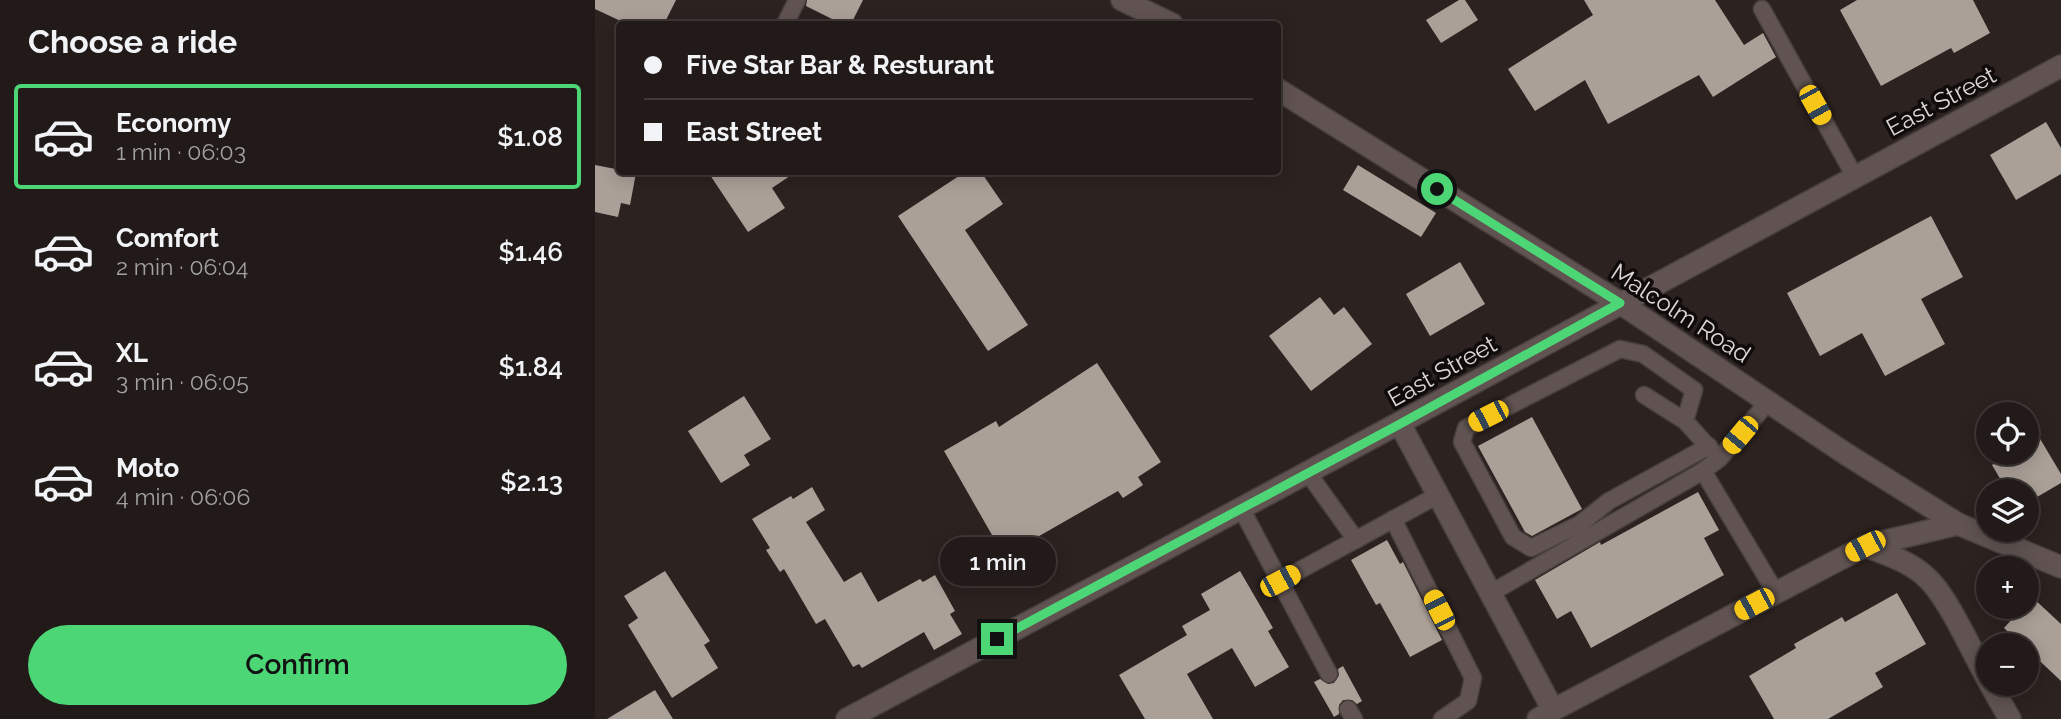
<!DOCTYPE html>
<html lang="en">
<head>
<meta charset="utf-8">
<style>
  body { margin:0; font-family:Raleway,sans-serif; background:#292321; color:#f1f3f6; height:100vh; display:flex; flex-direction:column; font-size:26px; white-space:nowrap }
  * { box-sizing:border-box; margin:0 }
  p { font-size:23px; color:#a2a1a2 }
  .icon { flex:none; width:38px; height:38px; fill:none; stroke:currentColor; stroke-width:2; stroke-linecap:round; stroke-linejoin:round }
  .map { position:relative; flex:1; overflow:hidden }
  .side { display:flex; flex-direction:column; background:#211a18; width:595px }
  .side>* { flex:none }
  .hud { position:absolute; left:21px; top:21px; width:665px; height:154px; border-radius:7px; box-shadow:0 4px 18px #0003,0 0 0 2px #3e3837; display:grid; align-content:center; height:154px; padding:0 28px; background:#211a18 }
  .controls { position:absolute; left:1381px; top:402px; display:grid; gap:14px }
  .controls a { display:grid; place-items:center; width:63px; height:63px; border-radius:50%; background:#211a18; box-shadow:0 4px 18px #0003,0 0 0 2px #3e3837; font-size:35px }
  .end { position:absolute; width:32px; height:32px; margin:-16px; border:9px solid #4dd676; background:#111; box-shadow:0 0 0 4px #111 }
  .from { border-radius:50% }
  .bubble { position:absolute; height:49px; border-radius:24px; background:#211a18; box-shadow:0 4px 18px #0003,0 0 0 2px #3e3837; font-size:23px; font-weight:600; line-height:49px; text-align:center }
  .car { position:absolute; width:21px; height:42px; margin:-21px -10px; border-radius:9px; box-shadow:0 0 5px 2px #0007; background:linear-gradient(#f5c518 24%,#345 0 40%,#f5c518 0 76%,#345 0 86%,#f5c518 0) }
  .hud b { display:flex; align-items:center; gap:24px; height:66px; font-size:26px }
  .hud b+b { border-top:2px solid #3e3837 }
  .hud i { width:18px; height:18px; background:#f1f3f6 }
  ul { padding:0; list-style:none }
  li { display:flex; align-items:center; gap:21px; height:105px; margin:0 14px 10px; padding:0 14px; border:4px solid transparent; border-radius:7px }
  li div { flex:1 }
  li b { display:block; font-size:26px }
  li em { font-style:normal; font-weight:600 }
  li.current { border-color:#4dd676 }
  li>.icon { width:63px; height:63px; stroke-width:1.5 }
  h2 { padding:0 28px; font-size:32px; line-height:84px }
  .action { display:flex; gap:14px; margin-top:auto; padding:14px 28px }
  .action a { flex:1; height:80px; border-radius:42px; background:#4dd676; color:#111; font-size:28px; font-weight:600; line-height:80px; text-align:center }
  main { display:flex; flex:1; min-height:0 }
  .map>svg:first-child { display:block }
</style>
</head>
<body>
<main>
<section class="side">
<h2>Choose a ride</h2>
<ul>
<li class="current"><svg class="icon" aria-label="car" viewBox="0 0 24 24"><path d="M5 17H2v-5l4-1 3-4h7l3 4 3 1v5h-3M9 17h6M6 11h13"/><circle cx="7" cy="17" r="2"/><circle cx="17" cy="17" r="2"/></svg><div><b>Economy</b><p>1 min · 06:03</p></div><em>$1.08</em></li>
<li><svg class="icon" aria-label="car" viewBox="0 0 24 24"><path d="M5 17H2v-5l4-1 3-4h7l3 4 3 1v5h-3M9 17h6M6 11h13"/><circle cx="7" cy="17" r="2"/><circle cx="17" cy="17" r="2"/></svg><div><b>Comfort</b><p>2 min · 06:04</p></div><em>$1.46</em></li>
<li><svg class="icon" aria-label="car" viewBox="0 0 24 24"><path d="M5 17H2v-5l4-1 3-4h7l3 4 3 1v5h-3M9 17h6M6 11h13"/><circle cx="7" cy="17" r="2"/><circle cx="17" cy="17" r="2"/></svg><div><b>XL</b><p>3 min · 06:05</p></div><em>$1.84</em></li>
<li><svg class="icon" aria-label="car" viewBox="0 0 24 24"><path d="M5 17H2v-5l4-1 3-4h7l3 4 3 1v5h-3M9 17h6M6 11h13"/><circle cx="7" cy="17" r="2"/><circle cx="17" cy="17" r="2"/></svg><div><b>Moto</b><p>4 min · 06:06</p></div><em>$2.13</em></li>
</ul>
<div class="action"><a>Confirm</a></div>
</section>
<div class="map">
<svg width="1466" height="719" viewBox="0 0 1466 719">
  <rect width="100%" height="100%" fill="#2c2220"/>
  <g fill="#aba098">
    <polygon points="0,0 81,0 69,24 32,24 0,9"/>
    <polygon points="212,0 268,0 256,24 247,24 211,6"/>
    <polygon points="864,0 870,0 883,20 846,43 831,20"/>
    <polygon points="989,0 1120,0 1149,45 1168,33 1181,57 1118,97 1104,75 1013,124 990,80 940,111 913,69 998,15"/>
    <polygon points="1262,0 1378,0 1395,33 1359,53 1356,48 1286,86 1245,10"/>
    <polygon points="1451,122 1466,148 1466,174 1421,200 1395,155"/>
    <polygon points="0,165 41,173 35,205 26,203 23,217 0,212"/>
    <polygon points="763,165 841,213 826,237 748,190"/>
    <polygon points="113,172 201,172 177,188 190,208 153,232"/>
    <polygon points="370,172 386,172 408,204 370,230 433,325 393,351 303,216"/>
    <polygon points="1336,216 1368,277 1326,299 1350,344 1290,376 1267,333 1225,356 1192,293"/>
    <polygon points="865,262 890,304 835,336 811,294"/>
    <polygon points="725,297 739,315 749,307 777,344 716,391 674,336"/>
    <polygon points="502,363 566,462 543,477 548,485 528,498 523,491 409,556 349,451 401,421 404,427"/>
    <polygon points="149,396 176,439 149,455 155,465 126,483 93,431"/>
    <polygon points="937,417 987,509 937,536 930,532 883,446"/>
    <polygon points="1444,437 1466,474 1466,483 1432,503 1432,492 1413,492 1397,465 1417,453 1432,453 1432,445"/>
    <polygon points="217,487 230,510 211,522 249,582 266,572 283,602 325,579 328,582 340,575 360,611 355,614 367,634 339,650 329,632 267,668 264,664 258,667 230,619 221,624 189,569 185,572 171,550 175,548 157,519 196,496 198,499"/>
    <polygon points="1103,492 1124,530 1109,538 1129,575 996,648 976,611 962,619 940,580 1005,542 1006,545"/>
    <polygon points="792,540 805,564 808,562 847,640 815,657 785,603 781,605 756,560"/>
    <polygon points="70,571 115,641 109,645 123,668 77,698 33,625 43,618 29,596"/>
    <polygon points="645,571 678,628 673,631 694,667 660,687 637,648 592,674 618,719 550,719 524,675 592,635 587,626 615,610 606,594"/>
    <polygon points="1302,593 1331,644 1280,673 1288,687 1233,719 1179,719 1154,676 1201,648 1199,644 1247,617 1250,622"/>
    <polygon points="1437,597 1466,624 1466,681 1432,649 1432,646 1428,646 1409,628 1428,607 1432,607 1432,604"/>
    <polygon points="748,666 767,701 762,704 757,700 748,700 744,705 744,714 739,717 719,682 725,679 733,684 739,683 744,675 743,669"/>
    <polygon points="60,690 78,719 12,719"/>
  </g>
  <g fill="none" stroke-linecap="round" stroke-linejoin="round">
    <g stroke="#48403e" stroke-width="19">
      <g id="lane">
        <polyline points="1167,9 1260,177"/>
        <polyline points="190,24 202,0"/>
        <polyline points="1049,395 1090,421 1118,452"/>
        <polyline points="1090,421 1099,390 1048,354 1025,349 871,428 867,442 918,537 936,548 985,524 1014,501 1114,446"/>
        <polyline points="1108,471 1181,593"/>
        <polyline points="713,473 761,540"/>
        <polyline points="646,508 734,674"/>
        <polyline points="798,519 878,678 873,701 847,719"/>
        <polyline points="685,581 843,495"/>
        <polyline points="896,593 1108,471 1124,459 1173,402"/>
        <polyline points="753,709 759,719"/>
      </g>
    </g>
    <g stroke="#48403e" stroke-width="24">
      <g id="street">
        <polyline points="527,0 577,24"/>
        <polyline points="682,89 1025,303"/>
        <path d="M1270 546C1291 554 1316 562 1332 578 1353 597 1378 654 1393 680"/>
        <polyline points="1395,684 1415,719"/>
        <polyline points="943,719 958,710"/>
      </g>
    </g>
    <g stroke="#48403e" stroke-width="24">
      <g id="secondary">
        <polyline points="1025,303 1251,454 1363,524 1466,567"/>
        <polyline points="805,424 958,710 1270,546 1363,524"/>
        <path d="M252 719C658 504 1061 284 1466 66"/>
      </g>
    </g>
    <use href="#lane" stroke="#605351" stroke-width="16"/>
    <use href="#street" stroke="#605351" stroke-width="21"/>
    <use href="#secondary" stroke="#605351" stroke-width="21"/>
  </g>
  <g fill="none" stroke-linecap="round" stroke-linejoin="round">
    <polyline stroke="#4dd676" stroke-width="9" points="402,639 805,424 1025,303 842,189"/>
  </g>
  <g text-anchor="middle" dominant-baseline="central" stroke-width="7" stroke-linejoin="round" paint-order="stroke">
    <g font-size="24" fill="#ddd6d4" stroke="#110c0c">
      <text transform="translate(1346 101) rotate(-28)">East Street</text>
      <text transform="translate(1086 313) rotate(33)">Malcolm Road</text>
      <text transform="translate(847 371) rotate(-29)">East Street</text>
    </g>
  </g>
</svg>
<div class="controls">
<a><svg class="icon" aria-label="locate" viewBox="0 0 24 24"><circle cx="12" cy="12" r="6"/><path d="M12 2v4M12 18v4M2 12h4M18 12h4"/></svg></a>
<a><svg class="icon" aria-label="layers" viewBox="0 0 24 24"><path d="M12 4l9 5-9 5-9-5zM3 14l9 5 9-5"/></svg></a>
<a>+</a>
<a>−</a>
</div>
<i class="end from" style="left:842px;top:189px"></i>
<i class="end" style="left:402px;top:639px"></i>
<div class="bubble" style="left:345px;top:537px;width:116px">1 min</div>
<i class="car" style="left:1220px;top:105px;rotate:151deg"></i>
<i class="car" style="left:893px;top:416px;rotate:243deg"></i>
<i class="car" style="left:1145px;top:435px;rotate:220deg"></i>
<i class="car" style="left:1270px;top:546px;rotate:243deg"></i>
<i class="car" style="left:685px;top:581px;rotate:62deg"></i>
<i class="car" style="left:1159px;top:604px;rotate:242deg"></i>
<i class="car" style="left:844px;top:610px;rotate:333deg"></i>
<div class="hud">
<b><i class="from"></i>Five Star Bar &amp; Resturant</b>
<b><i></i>East Street</b>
</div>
</div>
</main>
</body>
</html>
